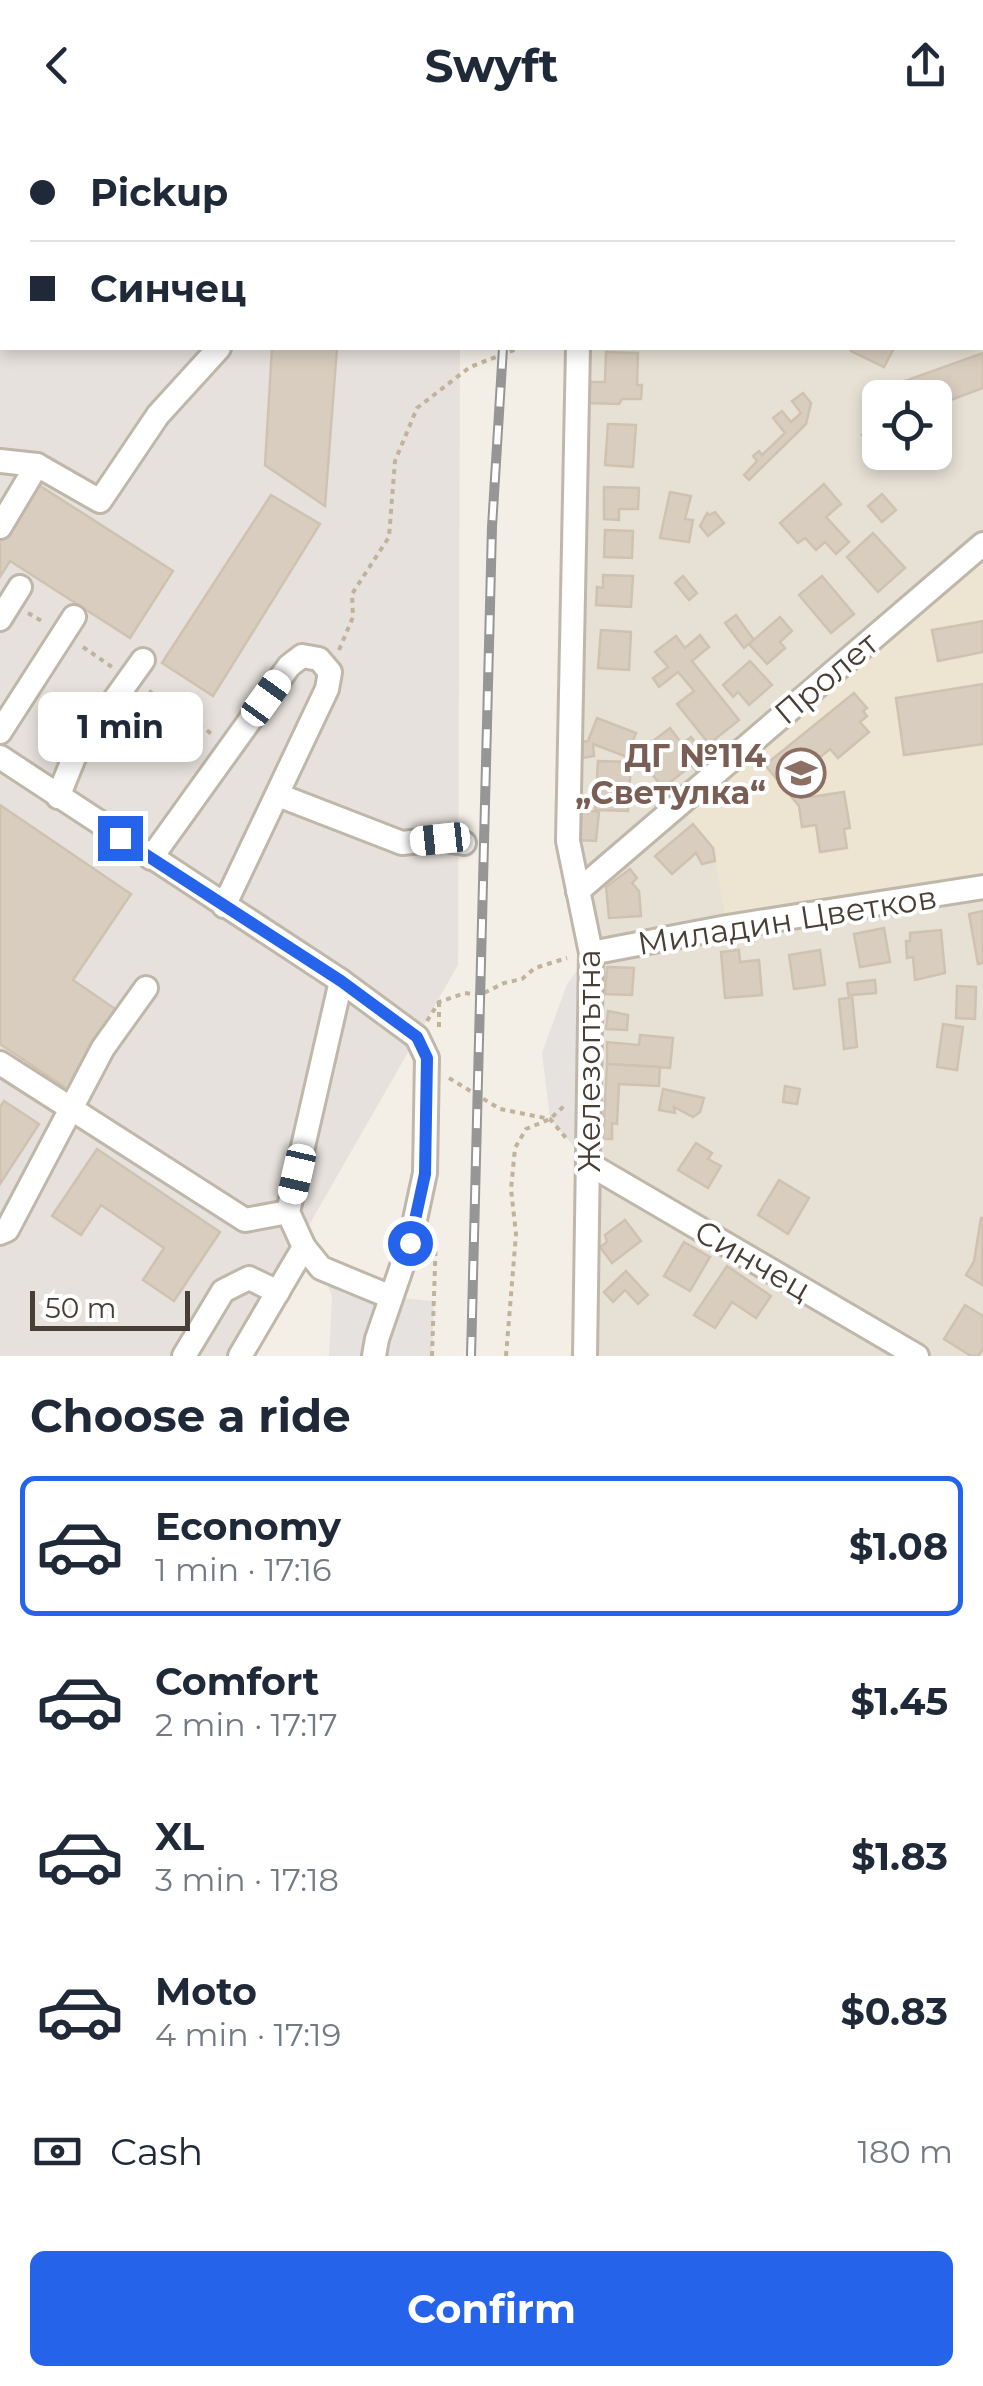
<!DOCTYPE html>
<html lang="en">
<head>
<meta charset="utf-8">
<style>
  body { margin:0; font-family:Montserrat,sans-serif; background:#f6f6f7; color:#1f2937; height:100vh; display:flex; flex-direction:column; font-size:38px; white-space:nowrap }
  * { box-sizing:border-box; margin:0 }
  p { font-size:32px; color:#747a83 }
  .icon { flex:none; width:55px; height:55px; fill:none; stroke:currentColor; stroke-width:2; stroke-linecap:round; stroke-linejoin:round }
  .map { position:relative; height:1226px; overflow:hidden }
  .drawer { display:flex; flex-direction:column; background:#fff; flex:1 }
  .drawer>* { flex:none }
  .guide { position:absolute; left:0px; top:0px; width:985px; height:220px; box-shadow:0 5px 15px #0003; display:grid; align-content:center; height:220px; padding:0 30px; background:#fff }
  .fabs { position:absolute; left:862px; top:250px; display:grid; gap:20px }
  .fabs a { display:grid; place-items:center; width:90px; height:90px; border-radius:15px; background:#fff; box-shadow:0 5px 15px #0003; font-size:50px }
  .scale { position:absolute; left:30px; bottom:25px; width:160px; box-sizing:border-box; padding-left:10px; border:5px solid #473f36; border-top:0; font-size:28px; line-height:35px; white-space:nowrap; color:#473f36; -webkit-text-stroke:8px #fff; paint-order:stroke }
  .end { position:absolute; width:45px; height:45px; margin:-22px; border:12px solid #2563eb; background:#fff; box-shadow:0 0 0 5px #fff }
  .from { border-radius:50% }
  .bubble { position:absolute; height:70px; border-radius:15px; background:#fff; box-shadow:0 5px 15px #0003; font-size:32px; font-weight:700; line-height:70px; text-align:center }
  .car { position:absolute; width:30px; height:60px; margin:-30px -15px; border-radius:12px; box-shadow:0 0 8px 2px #0007; background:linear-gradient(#fff 24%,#345 0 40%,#fff 0 76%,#345 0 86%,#fff 0) }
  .guide b { display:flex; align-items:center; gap:35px; height:95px; font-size:38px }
  .guide b+b { border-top:2px solid #e0e1e3 }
  .guide i { width:25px; height:25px; background:#1f2937 }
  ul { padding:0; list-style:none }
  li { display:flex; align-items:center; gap:30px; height:140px; margin:0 20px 15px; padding:0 10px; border:5px solid transparent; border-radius:15px }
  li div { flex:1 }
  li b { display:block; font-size:38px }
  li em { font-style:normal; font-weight:700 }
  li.active { border-color:#2563eb }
  li>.icon { width:90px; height:90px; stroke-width:1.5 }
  h2 { padding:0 30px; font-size:45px; line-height:120px }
  .pay { display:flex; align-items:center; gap:25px; height:110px; padding:0 30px; font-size:38px }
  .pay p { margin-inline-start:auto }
  .button { display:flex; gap:20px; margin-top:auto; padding:20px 30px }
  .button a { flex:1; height:115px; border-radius:15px; background:#2563eb; color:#fff; font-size:40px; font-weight:700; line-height:115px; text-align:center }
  header { display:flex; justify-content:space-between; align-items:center; height:130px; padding:0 30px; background:#fff; font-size:45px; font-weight:700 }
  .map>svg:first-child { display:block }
</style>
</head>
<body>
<header><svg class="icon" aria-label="back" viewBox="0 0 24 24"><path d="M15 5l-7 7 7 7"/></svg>Swyft<svg class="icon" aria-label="share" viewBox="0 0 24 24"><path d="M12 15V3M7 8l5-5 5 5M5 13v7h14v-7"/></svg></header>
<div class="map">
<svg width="983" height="1226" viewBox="0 0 983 1226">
  <rect width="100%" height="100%" fill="#f3efe7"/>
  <path fill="#e7e1d5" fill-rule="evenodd" d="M583 0H983V1226H585L589 1034 578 761V218H982V2ZM880 268H935V322H880Z"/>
  <polygon fill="#e6e1dc" points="0,0 461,0 2,2 2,218 460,218 458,835 234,1226 0,1226"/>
  <polygon fill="#ede4d1" points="983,414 983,757 727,797 713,718 678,675"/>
  <polygon fill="#d1e8b0" points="721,0 983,0 983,103 982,2 721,2"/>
  <g fill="#e5e2df">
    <polygon points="591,823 589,1034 550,989 542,923 567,854"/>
    <polygon points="321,1138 391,1167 434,1171 432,1226 329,1226 332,1166"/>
  </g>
  <g fill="#d8cdbf" stroke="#d0c2b0" stroke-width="2.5">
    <polygon points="80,0 158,0 78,2"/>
    <polygon points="272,218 337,218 325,376 265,335"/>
    <polygon points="853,218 894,218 884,237 851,221"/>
    <polygon points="606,222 638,223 637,255 642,255 641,269 622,269 619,274 584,273 585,252 605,252"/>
    <polygon points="983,223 983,258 935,276 935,268 907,268 902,252"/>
    <polygon points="803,263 811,273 806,294 749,350 744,345 757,331 753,326 759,321 762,325 785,303 773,288 782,281 791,292 801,283 792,271"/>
    <polygon points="880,290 880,322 884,322 880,326 862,305"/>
    <polygon points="608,294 636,295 633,337 605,335"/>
    <polygon points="34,352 173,441 130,508 10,431 0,447 0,405"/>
    <polygon points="824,354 841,374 826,387 849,412 836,424 825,412 816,420 805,408 798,413 780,393"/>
    <polygon points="604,357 639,358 638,379 619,379 619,390 604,389"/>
    <polygon points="670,362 691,366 685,389 693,390 689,412 660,408"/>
    <polygon points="882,364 896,380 882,392 868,376"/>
    <polygon points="271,365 320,394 213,566 162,533"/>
    <polygon points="715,382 724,393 708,406 700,396 707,383 709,385"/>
    <polygon points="605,400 633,401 632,428 604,427"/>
    <polygon points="873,403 905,438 878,462 847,427"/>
    <polygon points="603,445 633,446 631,477 596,475 597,457 603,458"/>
    <polygon points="683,446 697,463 689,470 675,453"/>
    <polygon points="822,446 854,484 831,503 799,465"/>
    <polygon points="736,485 754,510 744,518 725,493"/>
    <polygon points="780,487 792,501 780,512 785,518 767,534 749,514"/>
    <polygon points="983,491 983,522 938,531 932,500"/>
    <polygon points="601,500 631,502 629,540 598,538"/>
    <polygon points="700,505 709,517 692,531 739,590 709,614 677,574 694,561 678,542 659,557 653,548 668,537 655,522 676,506 685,518"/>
    <polygon points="750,531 772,555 749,575 738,562 733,567 723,555"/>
    <polygon points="983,554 983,614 904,625 896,568"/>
    <polygon points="854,563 867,578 863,581 867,586 860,592 869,602 838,628 830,619 819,628 805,630 806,638 820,636 822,649 808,651 810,667 844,662 850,698 844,699 847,718 820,722 816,695 802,697 799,676 765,635"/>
    <polygon points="597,588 636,603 627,627 593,614 594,626 582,628 581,612 588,611"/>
    <polygon points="670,598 682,614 691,607 711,632 697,642 692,635 663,658 636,624"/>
    <polygon points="598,631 631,632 628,681 595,680"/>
    <polygon points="0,675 131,764 73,850 121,883 69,960 0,914"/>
    <polygon points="582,680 599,682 596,711 580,710"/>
    <polygon points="693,694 713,718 715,731 702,734 696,723 672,744 655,726"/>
    <polygon points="630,739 637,748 632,753 639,761 641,786 609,788 606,757"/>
    <polygon points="983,781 983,833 978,834 969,784"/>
    <polygon points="884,798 890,832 860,837 854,804"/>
    <polygon points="941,800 945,843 915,850 913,827 907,828 906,811 910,811 910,803"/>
    <polygon points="739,820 740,832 759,830 762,865 725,868 721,822"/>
    <polygon points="820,820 825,855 794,859 789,825"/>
    <polygon points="607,837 634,838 632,865 605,864"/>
    <polygon points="875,850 876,863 852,865 857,917 844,919 839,869 849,868 847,853"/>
    <polygon points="957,856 976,857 975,889 956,888"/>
    <polygon points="608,881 628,885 627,900 606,899"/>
    <polygon points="943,894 963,897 957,940 937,937"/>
    <polygon points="640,905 673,908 670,938 607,934 607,912 639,915"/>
    <polygon points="607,934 660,937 659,956 619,954 617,994 612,993 612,1009 603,1009"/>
    <polygon points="785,956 800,959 797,974 783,972"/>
    <polygon points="663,959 704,968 700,982 693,987 674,977 675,983 659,980"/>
    <polygon points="4,971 39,994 0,1054 0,977"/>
    <polygon points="696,1013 712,1023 708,1029 721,1036 708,1058 678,1040"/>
    <polygon points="97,1019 220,1102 174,1171 143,1150 164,1118 101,1075 81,1105 52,1086"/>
    <polygon points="779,1050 809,1068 788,1104 758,1085"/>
    <polygon points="981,1088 983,1088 982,1155 966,1145 974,1131"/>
    <polygon points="625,1090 641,1111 612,1133 600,1117 607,1112 605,1105"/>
    <polygon points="684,1112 710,1127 690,1161 664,1146"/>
    <polygon points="727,1136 771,1166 756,1188 732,1172 715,1198 694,1185"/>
    <polygon points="626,1141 648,1165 638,1174 625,1160 613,1172 604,1162"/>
    <polygon points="965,1175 983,1186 983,1219 978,1226 971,1226 944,1209"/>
  </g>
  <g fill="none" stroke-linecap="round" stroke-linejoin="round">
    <g stroke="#bfb7a9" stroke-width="28">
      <g id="minor">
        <polyline points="22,0 26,2"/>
        <polyline points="947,0 948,2"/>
        <polyline points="258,2 258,0"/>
        <polyline points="582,2 583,0"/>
        <polyline points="613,2 614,0"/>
        <polyline points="982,102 983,103"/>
        <polyline points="578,218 568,711 591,823 585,1226"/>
        <polyline points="0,331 37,335 100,371 158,285 219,218"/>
        <polyline points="0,397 37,335"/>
        <polyline points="0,489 20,457"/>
        <polyline points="0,602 74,487"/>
        <polyline points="0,627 341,851 417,907 427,928 425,1043 410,1113 377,1209 374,1226"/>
        <polyline points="278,665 402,713 440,709 464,713"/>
        <polyline points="58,667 75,625 143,530"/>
        <polyline points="151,728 289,536 302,526 319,529 330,542 327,559 224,776"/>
        <polyline points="578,761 983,414"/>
        <polyline points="591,823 727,797 983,757"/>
        <polyline points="0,933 245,1090 288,1082"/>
        <polyline points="589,1034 917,1226"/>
        <polyline points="0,1103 7,1100 103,918 146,858"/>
        <polyline points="304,1117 321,1138 391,1167"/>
        <polyline points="184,1226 223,1161 249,1148 278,1162"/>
        <polyline points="240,1226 304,1117 288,1082 341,851"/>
      </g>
    </g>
    <g stroke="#c1b29b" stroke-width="4" stroke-dasharray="5 5" stroke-linecap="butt">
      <polyline points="747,0 781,0"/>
      <polyline points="830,0 831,2"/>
      <polyline points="28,483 45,493"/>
      <polyline points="83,517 112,537"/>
      <polyline points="339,520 353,487 352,464 389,407 395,331 417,278 470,237 519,218"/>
      <polyline points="149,561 212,604"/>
      <polyline points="439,872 439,901"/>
      <polyline points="427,891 439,872 465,863 480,865 504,853 522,849 535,838 567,828"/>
      <polyline points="449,948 500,979 550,989 566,1008"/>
      <polyline points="432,1226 436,1106"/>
      <polyline points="506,1226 516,1104 511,1059 515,1018 526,999 550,989 565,975"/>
    </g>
    <use href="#minor" stroke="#fff" stroke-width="22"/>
    <g stroke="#969696" stroke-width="10">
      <g id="rail">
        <polyline points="484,0 485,2"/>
        <polyline points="508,2 508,0"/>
        <polyline points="471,1226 492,397 503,218"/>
      </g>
    </g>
    <use href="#rail" stroke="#fff" stroke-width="6" stroke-dasharray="19" stroke-linecap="butt"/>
  </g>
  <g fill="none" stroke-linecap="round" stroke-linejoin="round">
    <polyline stroke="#2563eb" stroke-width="12" points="120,708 341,851 417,907 427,928 425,1044 410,1113"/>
  </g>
  <defs>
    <g id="school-ring" transform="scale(2.5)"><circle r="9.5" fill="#fff" stroke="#8d6e63" stroke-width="1.5"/><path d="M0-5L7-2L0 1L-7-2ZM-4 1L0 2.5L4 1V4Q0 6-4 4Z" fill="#8d6e63"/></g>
  </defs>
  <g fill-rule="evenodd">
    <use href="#school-ring" x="801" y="643"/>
  </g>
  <g text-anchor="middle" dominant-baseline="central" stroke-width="8" stroke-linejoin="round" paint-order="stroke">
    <g font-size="32" fill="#473f36" stroke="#fff">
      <text transform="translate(826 548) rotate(-40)">Пролет</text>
      <text transform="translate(787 790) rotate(-9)">Миладин Цветков</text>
      <text transform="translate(588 931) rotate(-90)">Железопътна</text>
      <text transform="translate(753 1130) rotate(30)">Синчец</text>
    </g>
    <g font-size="32" font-weight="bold" fill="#785e54" stroke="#fff" text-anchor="end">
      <text x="766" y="625">ДГ №114<tspan x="766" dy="37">„Светулка“</tspan></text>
    </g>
  </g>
</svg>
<div class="fabs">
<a><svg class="icon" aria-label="locate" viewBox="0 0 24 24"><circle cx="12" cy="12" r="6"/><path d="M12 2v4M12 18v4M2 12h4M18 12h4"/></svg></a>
</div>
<div class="scale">50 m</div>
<i class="end from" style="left:410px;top:1113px"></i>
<i class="end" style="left:120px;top:708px"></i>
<div class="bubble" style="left:38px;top:562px;width:165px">1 min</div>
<i class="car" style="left:266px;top:568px;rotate:36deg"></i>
<i class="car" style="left:440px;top:709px;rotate:264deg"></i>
<i class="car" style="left:297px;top:1044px;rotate:193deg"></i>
<div class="guide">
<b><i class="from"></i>Pickup</b>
<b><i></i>Синчец</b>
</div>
</div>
<section class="drawer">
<h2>Choose a ride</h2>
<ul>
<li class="active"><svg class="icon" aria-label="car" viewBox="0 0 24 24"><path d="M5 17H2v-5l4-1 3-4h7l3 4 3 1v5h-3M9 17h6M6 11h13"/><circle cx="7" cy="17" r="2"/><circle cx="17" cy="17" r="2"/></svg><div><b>Economy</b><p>1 min · 17:16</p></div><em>$1.08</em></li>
<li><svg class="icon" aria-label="car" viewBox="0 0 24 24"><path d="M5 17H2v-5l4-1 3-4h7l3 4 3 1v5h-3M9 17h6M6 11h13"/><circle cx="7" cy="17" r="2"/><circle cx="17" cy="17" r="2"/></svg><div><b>Comfort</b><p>2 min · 17:17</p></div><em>$1.45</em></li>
<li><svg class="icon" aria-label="car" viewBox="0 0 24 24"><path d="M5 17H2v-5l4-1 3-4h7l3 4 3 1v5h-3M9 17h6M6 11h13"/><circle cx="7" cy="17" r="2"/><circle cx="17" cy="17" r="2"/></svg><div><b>XL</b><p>3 min · 17:18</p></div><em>$1.83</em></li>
<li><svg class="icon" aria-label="car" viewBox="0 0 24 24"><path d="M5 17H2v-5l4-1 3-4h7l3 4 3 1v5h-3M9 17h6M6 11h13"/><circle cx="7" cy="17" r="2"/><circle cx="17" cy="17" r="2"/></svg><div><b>Moto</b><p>4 min · 17:19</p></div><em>$0.83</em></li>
</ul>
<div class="pay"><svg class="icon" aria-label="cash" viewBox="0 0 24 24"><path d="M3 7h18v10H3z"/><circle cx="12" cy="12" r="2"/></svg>Cash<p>180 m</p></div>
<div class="button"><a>Confirm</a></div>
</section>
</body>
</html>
